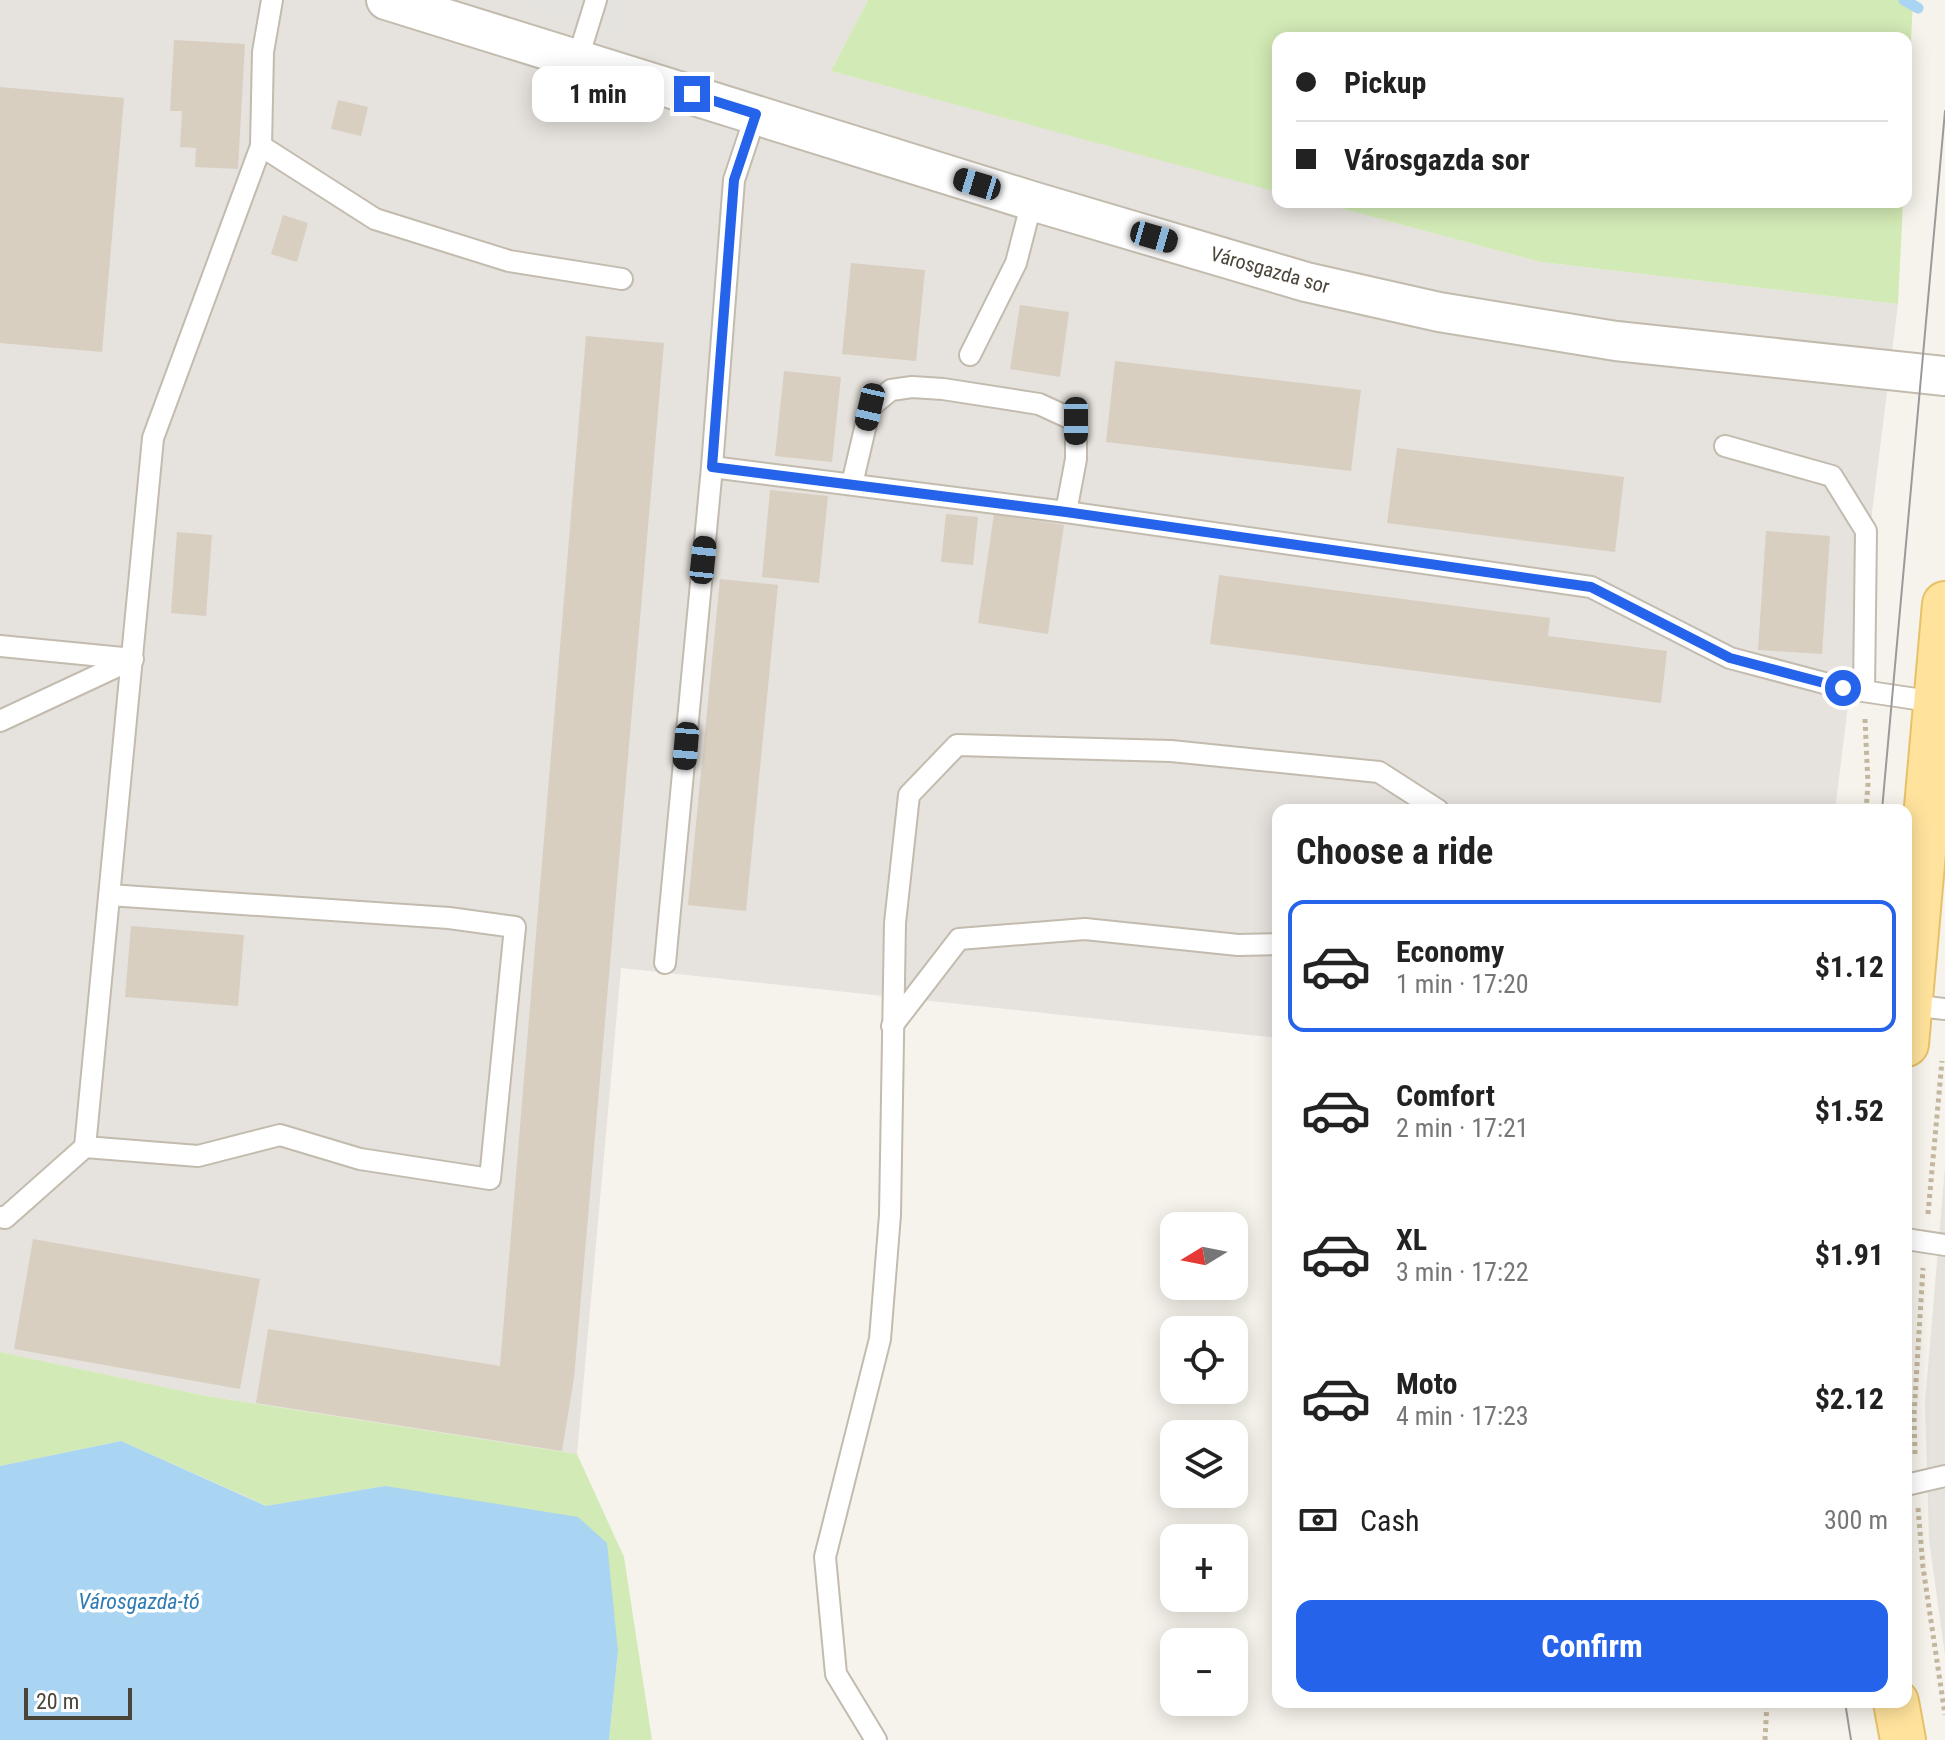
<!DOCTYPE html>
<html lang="en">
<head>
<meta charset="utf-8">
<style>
  body { margin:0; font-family:"Roboto Condensed",sans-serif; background:#f2f2f2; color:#222; height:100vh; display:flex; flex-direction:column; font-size:30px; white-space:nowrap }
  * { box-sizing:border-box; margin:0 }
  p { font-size:26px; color:#767676 }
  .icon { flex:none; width:44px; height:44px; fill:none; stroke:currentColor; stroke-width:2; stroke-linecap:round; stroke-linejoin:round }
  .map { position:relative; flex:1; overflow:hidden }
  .side { position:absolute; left:1272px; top:804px; width:640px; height:904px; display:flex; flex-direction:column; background:#fff; border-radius:16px; box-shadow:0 4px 20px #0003 }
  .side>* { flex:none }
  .hud { position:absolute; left:1272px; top:32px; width:640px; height:176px; border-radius:16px; box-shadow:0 4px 20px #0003; display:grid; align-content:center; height:176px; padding:0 24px; background:#fff }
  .needle { width:52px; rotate:260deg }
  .fabs { position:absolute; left:1160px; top:1212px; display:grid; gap:16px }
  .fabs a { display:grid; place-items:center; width:88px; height:88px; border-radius:16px; background:#fff; box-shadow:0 4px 20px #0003; font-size:40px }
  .scale { position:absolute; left:24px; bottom:20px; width:108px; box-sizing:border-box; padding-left:8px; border:4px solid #4b4439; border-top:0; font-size:22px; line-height:28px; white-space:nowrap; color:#4b4439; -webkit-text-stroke:6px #fff; paint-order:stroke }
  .end { position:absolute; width:36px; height:36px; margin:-18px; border:10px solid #2563eb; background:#fff; box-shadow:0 0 0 4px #fff }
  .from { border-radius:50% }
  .bubble { position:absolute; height:56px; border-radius:16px; background:#fff; box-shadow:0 4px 20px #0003; font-size:26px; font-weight:700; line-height:56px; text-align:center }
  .car { position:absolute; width:24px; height:48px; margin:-24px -12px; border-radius:10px; box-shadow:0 0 6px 2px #0007; background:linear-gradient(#222 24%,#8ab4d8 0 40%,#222 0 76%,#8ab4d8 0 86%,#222 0) }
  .hud b { display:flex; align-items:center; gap:28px; height:76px; font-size:30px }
  .hud b+b { border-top:2px solid #e0e0e0 }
  .hud i { width:20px; height:20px; background:#222 }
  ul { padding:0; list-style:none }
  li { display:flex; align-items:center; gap:24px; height:132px; margin:0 16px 12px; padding:0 8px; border:4px solid transparent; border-radius:16px }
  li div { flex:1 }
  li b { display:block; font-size:30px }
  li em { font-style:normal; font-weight:700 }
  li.current { border-color:#2563eb }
  li>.icon { width:72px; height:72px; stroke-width:1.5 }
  h2 { padding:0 24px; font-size:36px; line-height:96px }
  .pay { display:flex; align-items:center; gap:20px; height:88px; padding:0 24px; font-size:30px }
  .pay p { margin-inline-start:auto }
  .button { display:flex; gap:16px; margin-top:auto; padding:16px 24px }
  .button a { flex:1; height:92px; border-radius:16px; background:#2563eb; color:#fff; font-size:32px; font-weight:700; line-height:92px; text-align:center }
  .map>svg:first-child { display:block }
</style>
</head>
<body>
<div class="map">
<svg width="1945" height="1740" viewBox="0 0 1945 1740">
  <rect width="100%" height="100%" fill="#f6f3ec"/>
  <g fill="#e6e2dd">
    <polygon points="0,0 868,0 831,71 1278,191 1278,202 1317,202 1541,262 1898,304 1835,810 1278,810 1278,1038 621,968 577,1454 206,1396 0,1352"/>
    <polygon points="1945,1167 1945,1655 1929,1540 1925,1403"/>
  </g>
  <g fill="#d2eab5">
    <polygon points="868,0 1913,0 1906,142 1906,38 1278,38 1278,192 831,71"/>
    <polygon points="1317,202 1903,202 1898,304 1541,262"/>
    <polygon points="0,1352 206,1396 577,1454 624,1557 652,1740 609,1740 618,1651 385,1486 267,1506 121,1441 0,1466"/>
  </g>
  <polygon fill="#e5e3e0" points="515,0 624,0 614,32"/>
  <polygon fill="#a9d4f2" points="121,1441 266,1506 385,1486 578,1517 607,1543 618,1651 609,1740 0,1740 0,1466"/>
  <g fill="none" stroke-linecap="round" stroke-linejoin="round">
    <polyline stroke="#a9d4f2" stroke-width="11" points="1904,0 1918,8"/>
  </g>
  <g fill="#d8cfc1">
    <polygon points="174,40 245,44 238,169 195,167 196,148 180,147 182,111 170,111"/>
    <polygon points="0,87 124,98 102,352 0,343"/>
    <polygon points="338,100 368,107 361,136 331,129"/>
    <polygon points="283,215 308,223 297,262 271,254"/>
    <polygon points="851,263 925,270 916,361 842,354"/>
    <polygon points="1020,305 1069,312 1060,377 1010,369"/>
    <polygon points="586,336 664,343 574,1378 562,1451 256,1403 268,1329 500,1366"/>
    <polygon points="1115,361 1361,390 1351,471 1106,442"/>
    <polygon points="784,371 841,377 832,462 775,456"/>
    <polygon points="1397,448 1624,477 1615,552 1387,523"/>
    <polygon points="770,490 828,496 819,583 762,577"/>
    <polygon points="946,514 978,517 973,565 941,562"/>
    <polygon points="994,514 1064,525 1048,634 978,623"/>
    <polygon points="1766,531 1830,536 1822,654 1758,650"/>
    <polygon points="177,532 212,535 206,616 171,613"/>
    <polygon points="1219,575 1550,618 1548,636 1667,651 1661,703 1210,644"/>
    <polygon points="720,579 778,585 746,911 688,905"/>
    <polygon points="131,926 244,935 238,1006 125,997"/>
    <polygon points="33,1239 260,1279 240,1389 14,1349"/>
  </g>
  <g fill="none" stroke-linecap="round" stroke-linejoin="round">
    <g stroke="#c2bbae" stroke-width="24">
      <g id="lane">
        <polyline points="578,58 596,0"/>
        <polyline points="756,114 734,180 712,467 1066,512 1591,587 1730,658 1843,688 1936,702"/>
        <polyline points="261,146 375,219 509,261 622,279"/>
        <polyline points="970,355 1016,263 1032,201"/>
        <polyline points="1725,446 1832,476 1866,531 1864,690"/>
        <polyline points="852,484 870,407 891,390 912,387 943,389 1039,404 1076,421 1076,459 1066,512"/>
        <polyline points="0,646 133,659 0,721"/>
        <polyline points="109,895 449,918 515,927 490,1179 360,1159 280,1135 198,1156 85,1147 153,438 261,146 263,52 272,0"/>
        <polyline points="665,963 712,467"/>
        <polyline points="1910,1005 1945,1009"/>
        <polyline points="892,1026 959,939 1085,929 1238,945 1278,944"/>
        <polyline points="0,1217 5,1218 85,1147"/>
        <polyline points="1906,1239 1945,1245"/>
        <polyline points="1906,1485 1945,1476"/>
        <polyline points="876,1740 836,1674 825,1557 880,1339 890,1215 895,923 909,795 957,745 1171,751 1379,772 1438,810"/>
      </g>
    </g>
    <g stroke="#c2bbae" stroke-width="42">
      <polyline id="street" points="386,0 1032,201 1306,282 1439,312 1616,341 1945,376"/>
    </g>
    <g stroke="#e6c16a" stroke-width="48">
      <g id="primary">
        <polyline points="1906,1044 1945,604"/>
        <polyline points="1896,1702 1903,1740"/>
      </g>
    </g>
    <g stroke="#c4b79f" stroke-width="5" stroke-dasharray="4 4" stroke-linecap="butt">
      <polyline points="1865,719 1868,784 1866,810"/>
      <polyline points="1928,1214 1942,1061"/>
      <polyline points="1915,1454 1914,1415 1923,1268"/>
      <polyline points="1918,1508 1923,1567 1945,1715"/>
      <polyline points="1765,1740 1767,1702"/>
    </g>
    <use href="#lane" stroke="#fff" stroke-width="20"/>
    <use href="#street" stroke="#fff" stroke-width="38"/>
    <use href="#primary" stroke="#ffe39c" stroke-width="44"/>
    <g stroke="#9a9a9a" stroke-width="2">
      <polyline points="1882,810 1945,111"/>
      <polyline points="1845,1702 1851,1740"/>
    </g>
  </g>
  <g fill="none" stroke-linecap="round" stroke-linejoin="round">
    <polyline stroke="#2563eb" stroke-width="10" points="692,94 756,114 734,180 712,467 1066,512 1591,587 1730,658 1843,688"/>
  </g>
  <g text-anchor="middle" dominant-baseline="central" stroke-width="7" stroke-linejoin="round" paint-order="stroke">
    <g font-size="20" fill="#4b4439" stroke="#fff">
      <text transform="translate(1270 270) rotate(16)">Városgazda sor</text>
    </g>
    <g font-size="22" font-style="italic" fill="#2e7ab2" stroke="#fff">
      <text x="139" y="1601">Városgazda-tó</text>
    </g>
  </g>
</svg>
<div class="fabs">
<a><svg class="needle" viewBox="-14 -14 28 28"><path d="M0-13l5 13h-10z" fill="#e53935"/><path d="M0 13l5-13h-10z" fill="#767676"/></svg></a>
<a><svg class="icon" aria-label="locate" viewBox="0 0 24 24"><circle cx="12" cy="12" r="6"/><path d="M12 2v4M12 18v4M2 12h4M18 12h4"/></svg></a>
<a><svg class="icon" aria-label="layers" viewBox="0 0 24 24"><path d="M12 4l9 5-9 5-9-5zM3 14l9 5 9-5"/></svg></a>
<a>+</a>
<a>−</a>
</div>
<div class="scale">20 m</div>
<i class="end from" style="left:1843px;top:688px"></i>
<i class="end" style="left:692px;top:94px"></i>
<div class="bubble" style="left:532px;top:66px;width:132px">1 min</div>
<i class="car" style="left:977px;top:184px;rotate:287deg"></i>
<i class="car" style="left:1154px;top:237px;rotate:106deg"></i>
<i class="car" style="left:870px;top:407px;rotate:193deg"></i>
<i class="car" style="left:1076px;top:421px;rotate:180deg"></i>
<i class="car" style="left:703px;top:560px;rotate:6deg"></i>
<i class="car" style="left:686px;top:746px;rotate:185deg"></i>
<div class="hud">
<b><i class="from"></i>Pickup</b>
<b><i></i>Városgazda sor</b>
</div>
<section class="side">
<h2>Choose a ride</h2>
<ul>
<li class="current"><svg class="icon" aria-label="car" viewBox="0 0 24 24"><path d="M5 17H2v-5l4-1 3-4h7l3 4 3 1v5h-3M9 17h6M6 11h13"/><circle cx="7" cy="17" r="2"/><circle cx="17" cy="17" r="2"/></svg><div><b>Economy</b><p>1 min · 17:20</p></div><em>$1.12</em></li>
<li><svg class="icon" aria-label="car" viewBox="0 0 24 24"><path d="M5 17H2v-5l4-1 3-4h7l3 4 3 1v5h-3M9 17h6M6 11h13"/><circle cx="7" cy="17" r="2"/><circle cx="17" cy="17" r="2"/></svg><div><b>Comfort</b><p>2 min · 17:21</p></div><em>$1.52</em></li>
<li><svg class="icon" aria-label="car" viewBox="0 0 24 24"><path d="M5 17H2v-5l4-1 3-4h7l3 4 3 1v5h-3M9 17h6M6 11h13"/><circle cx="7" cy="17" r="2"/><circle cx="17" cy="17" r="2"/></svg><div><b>XL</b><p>3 min · 17:22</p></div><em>$1.91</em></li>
<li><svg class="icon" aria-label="car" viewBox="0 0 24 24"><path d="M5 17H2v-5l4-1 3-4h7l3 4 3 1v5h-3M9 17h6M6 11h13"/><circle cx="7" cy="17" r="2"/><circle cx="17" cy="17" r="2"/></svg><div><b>Moto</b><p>4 min · 17:23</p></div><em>$2.12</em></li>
</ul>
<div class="pay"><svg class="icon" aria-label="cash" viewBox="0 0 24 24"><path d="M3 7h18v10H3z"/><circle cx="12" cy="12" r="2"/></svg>Cash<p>300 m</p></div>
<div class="button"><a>Confirm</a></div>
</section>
</div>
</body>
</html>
